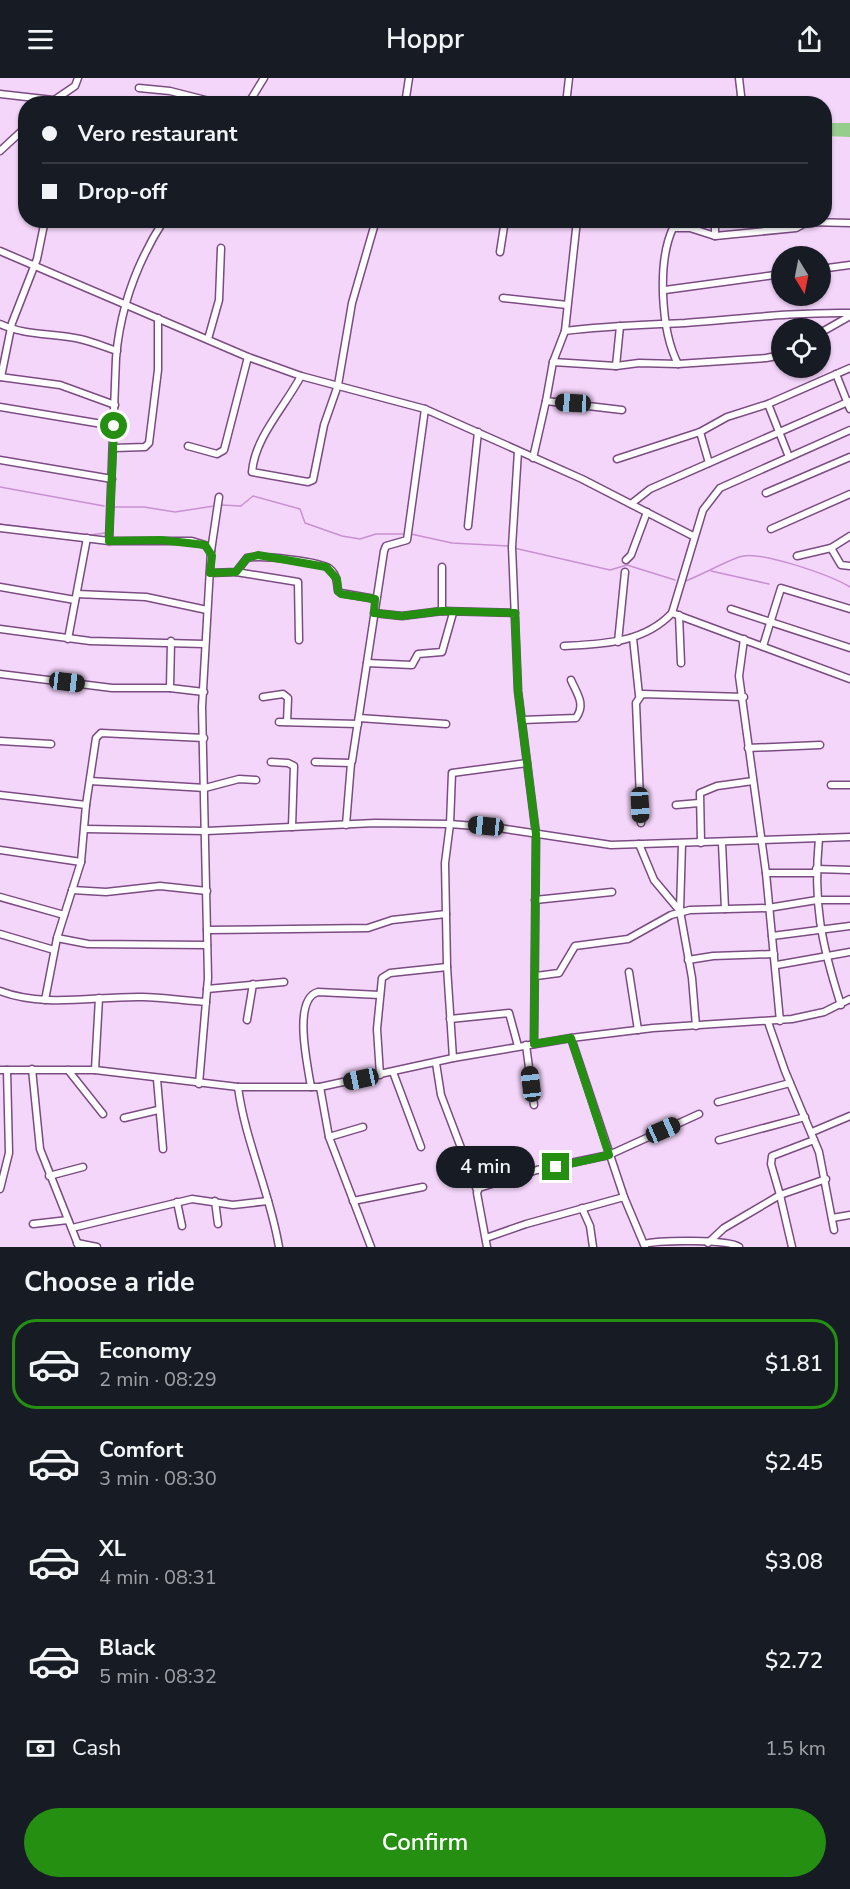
<!DOCTYPE html>
<html lang="en">
<head>
<meta charset="utf-8">
<style>
  body { margin:0; font-family:"Nunito Sans",sans-serif; background:#20242c; color:#f1f3f6; height:100vh; display:flex; flex-direction:column; font-size:22px; white-space:nowrap }
  * { box-sizing:border-box; margin:0 }
  p { font-size:20px; color:#9ea1a6 }
  .icon { flex:none; width:33px; height:33px; fill:none; stroke:currentColor; stroke-width:2; stroke-linecap:round; stroke-linejoin:round }
  .map { position:relative; height:1169px; overflow:hidden }
  .side { display:flex; flex-direction:column; background:#171b24; flex:1 }
  .side>* { flex:none }
  .top-card { position:absolute; left:18px; top:18px; width:814px; height:132px; border-radius:24px; box-shadow:0 2px 4px #0004; display:grid; align-content:center; height:132px; padding:0 24px; background:#171b24 }
  .needle { width:39px; rotate:170deg }
  .fabs { position:absolute; left:771px; top:168px; display:grid; gap:12px }
  .fabs a { display:grid; place-items:center; width:60px; height:60px; border-radius:50%; background:#171b24; box-shadow:0 2px 4px #0004; font-size:30px }
  .end { position:absolute; width:27px; height:27px; margin:-14px; border:8px solid #258f12; background:#fff; box-shadow:0 0 0 3px #fff }
  .from { border-radius:50% }
  .bubble { position:absolute; height:42px; border-radius:21px; background:#171b24; box-shadow:0 2px 4px #0004; font-size:20px; font-weight:600; line-height:42px; text-align:center }
  .car { position:absolute; width:18px; height:36px; margin:-18px -9px; border-radius:8px; box-shadow:0 0 4px 2px #0007; background:linear-gradient(#222 24%,#8ab4d8 0 40%,#222 0 76%,#8ab4d8 0 86%,#222 0) }
  .top-card b { display:flex; align-items:center; gap:21px; height:57px; font-size:22px }
  .top-card b+b { border-top:2px solid #363941 }
  .top-card i { width:15px; height:15px; background:#f1f3f6 }
  ul { padding:0; list-style:none }
  li { display:flex; align-items:center; gap:18px; height:90px; margin:0 12px 9px; padding:0 12px; border:3px solid transparent; border-radius:24px }
  li div { flex:1 }
  li b { display:block; font-size:22px }
  li em { font-style:normal; font-weight:600 }
  li.selected { border-color:#258f12 }
  li>.icon { width:54px; height:54px; stroke-width:1.5 }
  h2 { padding:0 24px; font-size:27px; line-height:72px }
  .pay { display:flex; align-items:center; gap:15px; height:66px; padding:0 24px; font-size:22px }
  .pay p { margin-inline-start:auto }
  .cta { display:flex; gap:12px; margin-top:auto; padding:12px 24px }
  .cta a { flex:1; height:69px; border-radius:36px; background:#258f12; color:#fff; font-size:24px; font-weight:600; line-height:69px; text-align:center }
  header { display:flex; justify-content:space-between; align-items:center; height:78px; padding:0 24px; background:#171b24; font-size:27px; font-weight:600 }
  .map>svg:first-child { display:block }
</style>
</head>
<body>
<header><svg class="icon" aria-label="menu" viewBox="0 0 24 24"><path d="M4 6h16M4 12h16M4 18h16"/></svg>Hoppr<svg class="icon" aria-label="share" viewBox="0 0 24 24"><path d="M12 15V3M7 8l5-5 5 5M5 13v7h14v-7"/></svg></header>
<div class="map">
<svg width="850" height="1169" viewBox="0 0 850 1169">
  <rect width="100%" height="100%" fill="#f5d6fb"/>
  <polygon fill="#96cd8d" points="826,45 850,45 850,59 825,58"/>
  <g fill="none" stroke-linecap="round" stroke-linejoin="round">
    <g stroke="#c791d1" stroke-width="1.5">
      <polyline points="0,409 104,428"/>
      <polyline points="221,427 241,428 253,418 300,431 305,445 342,458 360,461 376,456 406,456"/>
      <polyline points="114,429 144,429 175,434 214,428"/>
      <polyline points="0,446 90,457 105,455"/>
      <polyline points="411,456 452,465 508,468"/>
      <polyline points="514,470 610,492 627,487 675,502"/>
      <polyline points="711,493 769,506"/>
      <path d="M683 504C702 497 720 486 739 479 758 471 832 498 850 509"/>
    </g>
    <g stroke="#7a4c82" stroke-width="9">
      <g id="minor">
        <polyline points="739,0 742,26"/>
        <polyline points="139,10 170,13 221,26"/>
        <polyline points="0,16 53,22"/>
        <polyline points="50,25 75,8 78,0"/>
        <polyline points="248,26 264,0"/>
        <polyline points="405,26 409,0"/>
        <polyline points="566,26 569,0"/>
        <polyline points="0,73 26,49"/>
        <polyline points="577,142 565,253 553,284 546,323 622,332"/>
        <polyline points="715,142 715,158"/>
        <polyline points="0,173 248,279 301,298 425,331 582,401 693,458"/>
        <polyline points="500,174 505,142"/>
        <polyline points="820,191 850,187"/>
        <polyline points="665,212 782,196"/>
        <polyline points="503,220 567,227"/>
        <path d="M0 246C26 258 53 255 80 261 93 264 105 269 117 273"/>
        <path d="M565 253C605 248 645 247 685 245 740 241 794 234 850 235"/>
        <polyline points="820,255 850,238"/>
        <polyline points="208,261 219,222 221,170"/>
        <polyline points="553,284 616,288 639,285 678,286 766,280 782,277"/>
        <path d="M678 286C661 253 657 184 673 150H690L715 158 796 150 807 144 850 145"/>
        <polyline points="616,288 620,248"/>
        <polyline points="836,296 850,331"/>
        <path d="M301 298C284 330 255 359 252 394L308 404 313 402 324 347 338 307 352 225 376 142"/>
        <polyline points="0,299 60,307 115,327"/>
        <polyline points="1,299 12,245 37,181 45,142"/>
        <polyline points="768,326 789,379"/>
        <polyline points="0,329 114,348"/>
        <polyline points="850,352 720,410 703,432 672,535 850,601"/>
        <polyline points="700,354 709,385"/>
        <polyline points="188,368 217,376 224,372 248,279"/>
        <polyline points="114,370 145,369 149,365 158,292 158,240"/>
        <polyline points="518,373 512,469 518,613 536,756 534,966"/>
        <polyline points="533,380 546,323"/>
        <polyline points="617,381 700,354 727,339 768,326 850,290"/>
        <polyline points="0,382 112,401"/>
        <polyline points="766,415 850,379"/>
        <polyline points="631,426 650,411 850,323"/>
        <polyline points="468,448 478,354"/>
        <polyline points="0,450 109,463 192,463 205,467 211,473 202,629 208,900 199,1006"/>
        <polyline points="771,451 850,416"/>
        <path d="M109 463 116 280C120 231 137 184 164 142"/>
        <polyline points="831,470 841,487 850,488"/>
        <polyline points="211,473 219,419"/>
        <polyline points="797,478 831,470 850,458"/>
        <polyline points="626,482 631,477 647,434"/>
        <polyline points="236,494 298,504 299,562"/>
        <path d="M210 495 236 494 247 480C260 477 321 483 330 491 337 497 337 505 338 513L341 515 375 521"/>
        <polyline points="0,509 75,522"/>
        <polyline points="77,516 146,519 207,532"/>
        <polyline points="731,531 850,570"/>
        <polyline points="442,533 442,489"/>
        <polyline points="374,535 402,538 442,533 515,535"/>
        <polyline points="679,537 681,585"/>
        <polyline points="0,551 90,563 204,566"/>
        <polyline points="633,560 639,617"/>
        <polyline points="68,561 87,460"/>
        <polyline points="744,561 739,598 766,795 780,943"/>
        <polyline points="618,564 625,494"/>
        <path d="M564 568C603 566 644 565 672 535"/>
        <polyline points="763,568 781,510 850,531"/>
        <polyline points="367,585 412,587 418,576 442,574 453,535"/>
        <polyline points="0,596 112,610 170,610 204,614"/>
        <polyline points="170,610 171,563"/>
        <polyline points="263,619 283,616 288,620 287,644"/>
        <polyline points="359,640 446,646"/>
        <path d="M522 642 576 640C586 626 577 616 571 602"/>
        <polyline points="279,644 358,646"/>
        <polyline points="0,663 51,666"/>
        <polyline points="748,670 820,667"/>
        <polyline points="271,684 288,685 294,688 292,749"/>
        <polyline points="315,684 351,685 352,683 384,473 386,468 407,462 425,331"/>
        <polyline points="90,703 205,710 239,701 256,702"/>
        <polyline points="831,707 850,707"/>
        <polyline points="0,717 86,727 81,784 57,860 45,922"/>
        <polyline points="86,727 96,660 101,655 204,660"/>
        <polyline points="676,727 699,725"/>
        <polyline points="641,745 636,625 642,616 744,619"/>
        <polyline points="346,747 351,685"/>
        <polyline points="85,751 206,753 375,745 450,746 499,750 611,767 850,759"/>
        <path d="M819 760C813 825 821 865 841 927"/>
        <polyline points="682,765 680,833 692,900 696,948"/>
        <polyline points="701,765 700,715 717,708 753,703"/>
        <polyline points="722,765 725,831"/>
        <polyline points="639,766 654,802 680,833"/>
        <polyline points="0,772 81,784"/>
        <polyline points="816,791 850,792"/>
        <polyline points="766,795 816,795"/>
        <polyline points="72,812 106,814 160,808 207,813"/>
        <polyline points="0,819 64,837"/>
        <polyline points="535,822 612,814"/>
        <polyline points="207,852 368,850 392,842 446,836"/>
        <polyline points="0,856 54,872"/>
        <polyline points="772,858 850,848"/>
        <polyline points="57,860 88,866 207,867"/>
        <polyline points="688,882 713,878 774,876"/>
        <polyline points="777,887 850,874"/>
        <polyline points="629,894 638,952"/>
        <polyline points="536,898 559,895 575,868 628,861 671,837 690,832 768,830 817,822 850,822"/>
        <polyline points="207,911 284,904"/>
        <path d="M0 913C44 930 95 918 142 919 163 919 185 923 206 924"/>
        <polyline points="450,941 509,935 518,968"/>
        <polyline points="247,942 253,906"/>
        <polyline points="768,944 785,993 819,1074 834,1152"/>
        <polyline points="571,960 624,1119 645,1169"/>
        <polyline points="526,967 534,1027"/>
        <polyline points="453,980 447,889 445,785 450,746 452,695 527,685"/>
        <polyline points="436,985 441,1017 477,1112"/>
        <polyline points="32,991 40,1071 79,1169"/>
        <polyline points="0,992 95,992 238,1009 320,1009 453,980 571,960 653,950 792,941 824,934 850,921"/>
        <polyline points="68,992 103,1036"/>
        <polyline points="95,992 99,920"/>
        <polyline points="393,994 421,1069"/>
        <polyline points="380,997 377,951 382,900 390,895 447,889"/>
        <polyline points="157,1001 163,1071"/>
        <path d="M238 1009C245 1063 270 1114 279 1169"/>
        <path d="M311 1009C308 989 292 921 318 914L380 917"/>
        <polyline points="320,1009 329,1059 371,1169"/>
        <polyline points="718,1024 790,1005"/>
        <polyline points="124,1040 158,1032"/>
        <polyline points="812,1054 850,1038"/>
        <polyline points="329,1059 363,1049"/>
        <polyline points="719,1062 805,1039"/>
        <polyline points="814,1062 772,1078 771,1086 780,1117 826,1101"/>
        <polyline points="49,1098 83,1089"/>
        <polyline points="0,1111 9,1075 7,992"/>
        <polyline points="215,1123 218,1146"/>
        <polyline points="353,1123 423,1109"/>
        <polyline points="177,1124 182,1148"/>
        <polyline points="582,1130 590,1148 593,1169"/>
        <polyline points="832,1140 850,1137"/>
        <polyline points="33,1146 68,1142"/>
        <polyline points="72,1150 192,1121 233,1127 268,1123"/>
        <polyline points="486,1160 526,1146 624,1119"/>
        <polyline points="77,1165 97,1169"/>
        <polyline points="708,1165 724,1150 780,1117 792,1169"/>
        <path d="M644 1166C659 1162 728 1161 739 1169"/>
        <polyline points="487,1169 477,1115 479,1110 537,1092 609,1077 699,1036"/>
      </g>
    </g>
    <use href="#minor" stroke="#fff" stroke-width="6"/>
  </g>
  <g fill="none" stroke-linecap="round" stroke-linejoin="round">
    <polyline stroke="#258f12" stroke-width="8" points="114,348 109,463 161,462 205,467 212,478 210,495 236,494 247,480 258,477 326,489 337,501 338,513 341,516 375,521 374,535 402,538 442,533 515,535 518,613 536,756 534,966 571,960 609,1077 556,1089"/>
  </g>
</svg>
<div class="fabs">
<a><svg class="needle" viewBox="-14 -14 28 28"><path d="M0-13l5 13h-10z" fill="#e53935"/><path d="M0 13l5-13h-10z" fill="#9ea1a6"/></svg></a>
<a><svg class="icon" aria-label="locate" viewBox="0 0 24 24"><circle cx="12" cy="12" r="6"/><path d="M12 2v4M12 18v4M2 12h4M18 12h4"/></svg></a>
</div>
<i class="end from" style="left:114px;top:348px"></i>
<i class="end" style="left:556px;top:1089px"></i>
<div class="bubble" style="left:436px;top:1068px;width:99px">4 min</div>
<i class="car" style="left:573px;top:325px;rotate:273deg"></i>
<i class="car" style="left:67px;top:604px;rotate:97deg"></i>
<i class="car" style="left:640px;top:727px;rotate:177deg"></i>
<i class="car" style="left:486px;top:748px;rotate:276deg"></i>
<i class="car" style="left:361px;top:1001px;rotate:258deg"></i>
<i class="car" style="left:531px;top:1006px;rotate:353deg"></i>
<i class="car" style="left:663px;top:1052px;rotate:66deg"></i>
<div class="top-card">
<b><i class="from"></i>Vero restaurant</b>
<b><i></i>Drop-off</b>
</div>
</div>
<section class="side">
<h2>Choose a ride</h2>
<ul>
<li class="selected"><svg class="icon" aria-label="car" viewBox="0 0 24 24"><path d="M5 17H2v-5l4-1 3-4h7l3 4 3 1v5h-3M9 17h6M6 11h13"/><circle cx="7" cy="17" r="2"/><circle cx="17" cy="17" r="2"/></svg><div><b>Economy</b><p>2 min · 08:29</p></div><em>$1.81</em></li>
<li><svg class="icon" aria-label="car" viewBox="0 0 24 24"><path d="M5 17H2v-5l4-1 3-4h7l3 4 3 1v5h-3M9 17h6M6 11h13"/><circle cx="7" cy="17" r="2"/><circle cx="17" cy="17" r="2"/></svg><div><b>Comfort</b><p>3 min · 08:30</p></div><em>$2.45</em></li>
<li><svg class="icon" aria-label="car" viewBox="0 0 24 24"><path d="M5 17H2v-5l4-1 3-4h7l3 4 3 1v5h-3M9 17h6M6 11h13"/><circle cx="7" cy="17" r="2"/><circle cx="17" cy="17" r="2"/></svg><div><b>XL</b><p>4 min · 08:31</p></div><em>$3.08</em></li>
<li><svg class="icon" aria-label="car" viewBox="0 0 24 24"><path d="M5 17H2v-5l4-1 3-4h7l3 4 3 1v5h-3M9 17h6M6 11h13"/><circle cx="7" cy="17" r="2"/><circle cx="17" cy="17" r="2"/></svg><div><b>Black</b><p>5 min · 08:32</p></div><em>$2.72</em></li>
</ul>
<div class="pay"><svg class="icon" aria-label="cash" viewBox="0 0 24 24"><path d="M3 7h18v10H3z"/><circle cx="12" cy="12" r="2"/></svg>Cash<p>1.5 km</p></div>
<div class="cta"><a>Confirm</a></div>
</section>
</body>
</html>
